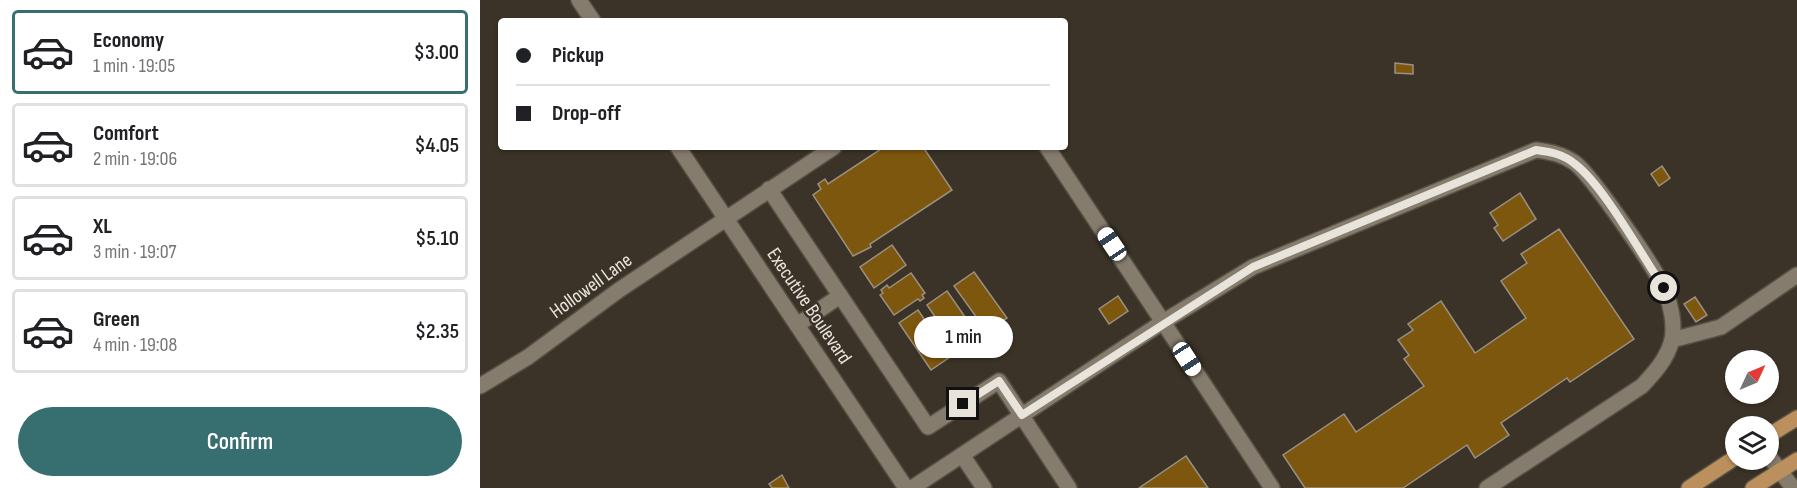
<!DOCTYPE html>
<html lang="en">
<head>
<meta charset="utf-8">
<style>
  body { margin:0; font-family:"Sofia Sans Condensed",sans-serif; background:#f2f2f2; color:#202124; height:100vh; display:flex; flex-direction:column; font-size:22px; white-space:nowrap }
  * { box-sizing:border-box; margin:0 }
  p { font-size:20px; color:#757577 }
  .icon { flex:none; width:33px; height:33px; fill:none; stroke:currentColor; stroke-width:2; stroke-linecap:round; stroke-linejoin:round }
  .map { position:relative; flex:1; overflow:hidden }
  .sheet { display:flex; flex-direction:column; background:#fff; width:480px }
  .sheet>* { flex:none }
  .guide { position:absolute; left:18px; top:18px; width:570px; height:132px; border-radius:6px; box-shadow:0 2px 4px #0004; display:grid; align-content:center; height:132px; padding:0 18px; background:#fff }
  .needle { width:39px; rotate:46deg }
  .buttons { position:absolute; left:1245px; top:350px; display:grid; gap:12px }
  .buttons a { display:grid; place-items:center; width:54px; height:54px; border-radius:50%; background:#fff; box-shadow:0 2px 4px #0004; font-size:30px }
  .end { position:absolute; width:27px; height:27px; margin:-14px; border:8px solid #e8e3db; background:#111; box-shadow:0 0 0 3px #111 }
  .from { border-radius:50% }
  .bubble { position:absolute; height:42px; border-radius:21px; background:#fff; box-shadow:0 2px 4px #0004; font-size:20px; font-weight:600; line-height:42px; text-align:center }
  .car { position:absolute; width:18px; height:36px; margin:-18px -9px; border-radius:8px; box-shadow:0 0 4px 2px #0007; background:linear-gradient(#fff 24%,#345 0 40%,#fff 0 76%,#345 0 86%,#fff 0) }
  .guide b { display:flex; align-items:center; gap:21px; height:57px; font-size:22px }
  .guide b+b { border-top:2px solid #e0e0e0 }
  .guide i { width:15px; height:15px; background:#202124 }
  ul { padding:10px 0 0; list-style:none }
  li { display:flex; align-items:center; gap:18px; height:84px; margin:0 12px 9px; padding:0 6px; border:3px solid #e0e0e0; border-radius:6px }
  li div { flex:1 }
  li b { display:block; font-size:22px }
  li em { font-style:normal; font-weight:600 }
  li.selected { border-color:#376e6f }
  li>.icon { width:54px; height:54px; stroke-width:1.5 }
  .cta { display:flex; gap:12px; margin-top:auto; padding:12px 18px }
  .cta a { flex:1; height:69px; border-radius:36px; background:#376e6f; color:#fff; font-size:24px; font-weight:600; line-height:69px; text-align:center }
  main { display:flex; flex:1; min-height:0 }
  .map>svg:first-child { display:block }
</style>
</head>
<body>
<main>
<section class="sheet">
<ul>
<li class="selected"><svg class="icon" aria-label="car" viewBox="0 0 24 24"><path d="M5 17H2v-5l4-1 3-4h7l3 4 3 1v5h-3M9 17h6M6 11h13"/><circle cx="7" cy="17" r="2"/><circle cx="17" cy="17" r="2"/></svg><div><b>Economy</b><p>1 min · 19:05</p></div><em>$3.00</em></li>
<li><svg class="icon" aria-label="car" viewBox="0 0 24 24"><path d="M5 17H2v-5l4-1 3-4h7l3 4 3 1v5h-3M9 17h6M6 11h13"/><circle cx="7" cy="17" r="2"/><circle cx="17" cy="17" r="2"/></svg><div><b>Comfort</b><p>2 min · 19:06</p></div><em>$4.05</em></li>
<li><svg class="icon" aria-label="car" viewBox="0 0 24 24"><path d="M5 17H2v-5l4-1 3-4h7l3 4 3 1v5h-3M9 17h6M6 11h13"/><circle cx="7" cy="17" r="2"/><circle cx="17" cy="17" r="2"/></svg><div><b>XL</b><p>3 min · 19:07</p></div><em>$5.10</em></li>
<li><svg class="icon" aria-label="car" viewBox="0 0 24 24"><path d="M5 17H2v-5l4-1 3-4h7l3 4 3 1v5h-3M9 17h6M6 11h13"/><circle cx="7" cy="17" r="2"/><circle cx="17" cy="17" r="2"/></svg><div><b>Green</b><p>4 min · 19:08</p></div><em>$2.35</em></li>
</ul>
<div class="cta"><a>Confirm</a></div>
</section>
<div class="map">
<svg width="1317" height="488" viewBox="0 0 1317 488">
  <rect width="100%" height="100%" fill="#3b3327"/>
  <g fill="#7e570e" stroke="#9a9082" stroke-width="1.5">
    <polygon points="915,63 933,65 933,74 915,73"/>
    <polygon points="404,147 443,147 472,190 390,244 391,247 373,256 333,195 341,189 338,184 345,179 348,184"/>
    <polygon points="1182,166 1190,178 1179,186 1171,174"/>
    <polygon points="1040,193 1056,219 1023,241 1014,228 1018,225 1010,213"/>
    <polygon points="1079,229 1154,339 1090,382 1087,378 1021,423 1029,435 995,458 987,445 923,488 825,488 803,455 864,414 876,432 944,386 924,359 929,355 918,340 933,330 928,324 961,301 995,353 1046,318 1021,281 1047,263 1041,254"/>
    <polygon points="412,245 426,265 394,288 380,267"/>
    <polygon points="494,272 527,318 507,332 474,286"/>
    <polygon points="431,273 445,293 442,295 444,298 440,301 438,299 414,315 400,295 403,293 401,290 407,285 409,288"/>
    <polygon points="467,291 499,337 479,352 447,305"/>
    <polygon points="638,296 648,311 629,324 619,309"/>
    <polygon points="1215,297 1227,315 1216,322 1204,304"/>
    <polygon points="438,310 470,357 451,370 419,323"/>
    <polygon points="706,456 728,488 659,488"/>
    <polygon points="302,475 309,488 292,488 289,484"/>
  </g>
  <g fill="none" stroke-linecap="round" stroke-linejoin="round">
    <g stroke="#554f44" stroke-width="18">
      <g id="minor">
        <polyline points="99,0 113,21"/>
        <polyline points="198,147 426,488"/>
        <polyline points="289,189 448,427 519,381 589,488"/>
        <polyline points="317,325 360,296"/>
        <polyline points="1192,340 1241,327 1317,275"/>
        <polyline points="0,386 48,357 139,290 354,147"/>
        <polyline points="482,455 504,488"/>
        <polyline points="1288,455 1313,488"/>
        <polyline points="432,488 683,322 567,147"/>
        <path d="M792 488 683 322 773 267 1056 150C1071 152 1082 154 1095 163 1112 176 1177 270 1185 291 1191 305 1195 324 1192 340 1187 359 1175 372 1162 386L1007 488"/>
      </g>
    </g>
    <g stroke="#554f44" stroke-width="18">
      <g id="major">
        <polyline points="1288,436 1317,418"/>
        <polyline points="1209,488 1256,457"/>
        <polyline points="1273,488 1317,460"/>
      </g>
    </g>
    <use href="#minor" stroke="#867c6e" stroke-width="15"/>
    <use href="#major" stroke="#bc905c" stroke-width="15"/>
  </g>
  <g fill="none" stroke-linecap="round" stroke-linejoin="round">
    <path stroke="#e8e3db" stroke-width="8" d="M483 404 519 381 542 415 773 267 1056 150C1071 152 1083 154 1095 164 1124 186 1162 256 1184 288"/>
  </g>
  <g text-anchor="middle" dominant-baseline="central" stroke-width="5" stroke-linejoin="round" paint-order="stroke">
    <g font-size="20" fill="#e8e3db" stroke="#3b3327">
      <text transform="translate(111 286) rotate(-36)">Hollowell Lane</text>
      <text transform="translate(329 306) rotate(56)">Executive Boulevard</text>
    </g>
  </g>
</svg>
<div class="buttons">
<a><svg class="needle" viewBox="-14 -14 28 28"><path d="M0-13l5 13h-10z" fill="#e53935"/><path d="M0 13l5-13h-10z" fill="#757577"/></svg></a>
<a><svg class="icon" aria-label="layers" viewBox="0 0 24 24"><path d="M12 4l9 5-9 5-9-5zM3 14l9 5 9-5"/></svg></a>
</div>
<i class="end from" style="left:1184px;top:288px"></i>
<i class="end" style="left:483px;top:404px"></i>
<div class="bubble" style="left:434px;top:316px;width:99px">1 min</div>
<i class="car" style="left:632px;top:244px;rotate:326deg"></i>
<i class="car" style="left:707px;top:359px;rotate:147deg"></i>
<div class="guide">
<b><i class="from"></i>Pickup</b>
<b><i></i>Drop-off</b>
</div>
</div>
</main>
</body>
</html>
